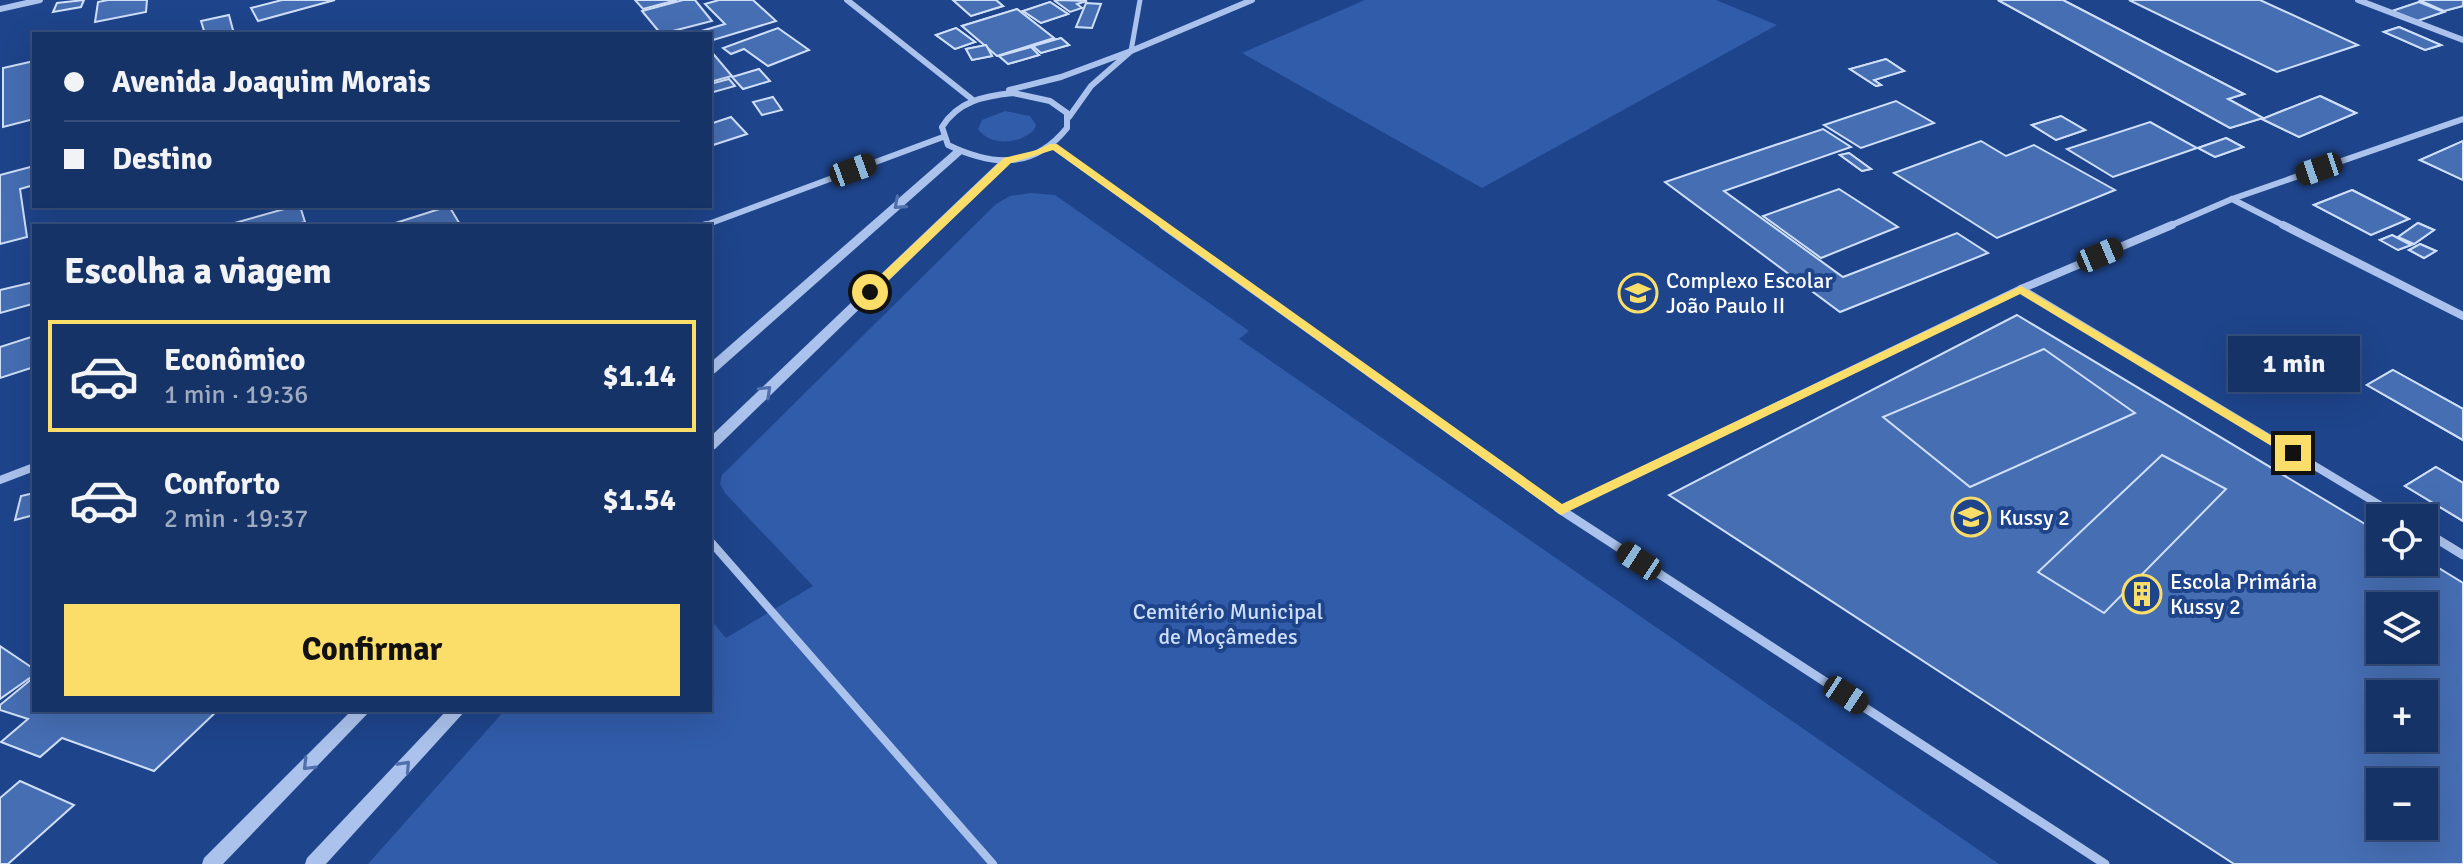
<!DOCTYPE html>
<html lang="pt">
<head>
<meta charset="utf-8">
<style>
  body { margin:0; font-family:Signika,sans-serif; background:#233f71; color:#f1f3f6; height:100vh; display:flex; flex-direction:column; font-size:30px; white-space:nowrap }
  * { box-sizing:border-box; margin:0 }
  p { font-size:26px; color:#9eaac0 }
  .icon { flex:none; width:44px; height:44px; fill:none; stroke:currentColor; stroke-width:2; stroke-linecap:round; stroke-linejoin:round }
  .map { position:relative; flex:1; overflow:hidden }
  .details { position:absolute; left:32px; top:224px; width:680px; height:488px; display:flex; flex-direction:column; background:#163368; border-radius:0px; box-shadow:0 8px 32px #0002,0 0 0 2px #354e7c }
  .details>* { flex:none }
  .guide { position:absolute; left:32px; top:32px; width:680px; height:176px; border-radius:0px; box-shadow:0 8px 32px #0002,0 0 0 2px #354e7c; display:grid; align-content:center; height:176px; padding:0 32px; background:#163368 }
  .tools { position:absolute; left:2366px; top:504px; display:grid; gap:16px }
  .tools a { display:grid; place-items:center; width:72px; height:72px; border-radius:0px; background:#163368; box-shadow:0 8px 32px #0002,0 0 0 2px #354e7c; font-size:40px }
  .end { position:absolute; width:36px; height:36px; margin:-18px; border:10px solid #fbde69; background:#111; box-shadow:0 0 0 4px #111 }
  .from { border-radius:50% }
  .bubble { position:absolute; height:56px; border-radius:0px; background:#163368; box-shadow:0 8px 32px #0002,0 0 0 2px #354e7c; font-size:26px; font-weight:800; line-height:56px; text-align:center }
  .car { position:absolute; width:24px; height:48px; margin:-24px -12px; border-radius:10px; box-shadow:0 0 6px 2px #0007; background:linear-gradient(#222 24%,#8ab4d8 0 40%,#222 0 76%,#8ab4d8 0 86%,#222 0) }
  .guide b { display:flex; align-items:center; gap:28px; height:76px; font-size:30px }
  .guide b+b { border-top:2px solid #354e7c }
  .guide i { width:20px; height:20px; background:#f1f3f6 }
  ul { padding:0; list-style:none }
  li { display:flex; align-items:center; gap:24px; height:112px; margin:0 16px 12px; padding:0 16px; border:4px solid transparent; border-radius:0px }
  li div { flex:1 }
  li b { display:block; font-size:30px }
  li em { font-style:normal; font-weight:800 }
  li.active { border-color:#fbde69 }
  li>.icon { width:72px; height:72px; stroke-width:1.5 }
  h2 { padding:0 32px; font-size:36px; line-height:96px }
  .primary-button { display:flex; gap:16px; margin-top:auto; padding:16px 32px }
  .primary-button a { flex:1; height:92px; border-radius:0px; background:#fbde69; color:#111; font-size:32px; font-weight:800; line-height:92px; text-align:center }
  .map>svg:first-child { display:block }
</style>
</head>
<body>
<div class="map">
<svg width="2463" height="864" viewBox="0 0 2463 864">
  <rect width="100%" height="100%" fill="#1e448b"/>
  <g fill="#315ca9">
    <polygon points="1365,0 1716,0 1777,25 1482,188 1242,53"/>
    <path d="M1005 111 1030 116 1036 125 1034 130C1019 144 991 147 978 129L982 120Z"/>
    <polygon points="1031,193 1055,195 1249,331 1239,339 1999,864 368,864 505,710 710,710 710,619 726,638 813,586 725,493 720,484 722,475 996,204 1010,196"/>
  </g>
  <g fill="#466eb3" stroke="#cfdff9" stroke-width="2" fill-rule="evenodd">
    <polygon points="84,0 81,7 53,12 57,3"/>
    <polygon points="108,0 147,0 146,12 95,22 98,2"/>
    <polygon points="282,0 335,0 258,21 251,8"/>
    <polygon points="635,0 677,0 643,9"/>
    <polygon points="683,0 695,0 712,21 661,34 642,11"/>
    <polygon points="719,0 753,0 776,21 710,41 710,34 698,32 725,24 705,4"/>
    <polygon points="953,0 996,0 1003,6 971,16"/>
    <polygon points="953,0 996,0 1003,6 971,16"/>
    <polygon points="1998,0 2063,0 2244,94 2228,99 2263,118 2230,128"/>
    <polygon points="1998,0 2063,0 2244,94 2228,99 2263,118 2230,128"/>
    <polygon points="2129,0 2260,0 2358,45 2277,72"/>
    <polygon points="2419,0 2463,0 2463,6 2444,11"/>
    <polygon points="2419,0 2463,0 2463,6 2444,11"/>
    <polygon points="1055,1 1058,0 1087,1 1077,4 1082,8 1070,12"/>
    <polygon points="1050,2 1068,14 1041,23 1023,11"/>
    <polygon points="1050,2 1068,14 1041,23 1023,11"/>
    <polygon points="2419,2 2444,12 2417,21 2392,11"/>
    <polygon points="2419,2 2444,12 2417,21 2392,11"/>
    <polygon points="1086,3 1101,4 1092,28 1076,27"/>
    <polygon points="1017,9 1054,38 997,56 962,26"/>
    <polygon points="1017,9 1054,38 997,56 962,26"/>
    <polygon points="229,15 234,34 205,34 201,21"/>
    <polygon points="2399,27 2441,45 2425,50 2384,32"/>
    <polygon points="2399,27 2441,45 2425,50 2384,32"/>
    <polygon points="778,28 809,50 768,66 744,49 731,54 723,48"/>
    <polygon points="956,28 975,42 955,49 936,35"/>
    <polygon points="956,28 975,42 955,49 936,35"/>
    <polygon points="1061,38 1069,45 1041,53 1033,46"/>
    <polygon points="1061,38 1069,45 1041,53 1033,46"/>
    <polygon points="986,45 992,56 972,60 966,49"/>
    <polygon points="986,45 992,56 972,60 966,49"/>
    <polygon points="1031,47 1039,55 1008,64 999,56"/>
    <polygon points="1031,47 1039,55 1008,64 999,56"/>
    <polygon points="710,50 732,76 710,82"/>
    <polygon points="1886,59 1904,71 1874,80 1881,85 1876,86 1850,69"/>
    <polygon points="1886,59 1904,71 1874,80 1881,85 1876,86 1850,69"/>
    <polygon points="34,61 34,119 3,127 3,68"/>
    <polygon points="759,69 770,81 743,89 732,77"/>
    <polygon points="729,79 735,86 710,93 710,84"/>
    <polygon points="2320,96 2356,113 2299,137 2262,119"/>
    <polygon points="2320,96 2356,113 2299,137 2262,119"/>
    <polygon points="773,97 782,110 762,115 753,102"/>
    <polygon points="1896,101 1934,123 1861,148 1824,125"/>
    <polygon points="2061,116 2085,130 2056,140 2032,125"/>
    <polygon points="2061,116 2085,130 2056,140 2032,125"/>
    <polygon points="731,117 747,134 710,146 710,124"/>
    <polygon points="2150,122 2197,148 2113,177 2067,149"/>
    <polygon points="1823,129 1851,147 1724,191 1843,277 1957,233 1988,253 1840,312 1665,182"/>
    <polygon points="2226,138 2243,147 2215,157 2198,148"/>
    <polygon points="2226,138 2243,147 2215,157 2198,148"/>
    <polygon points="1981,141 2006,156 2034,145 2115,190 1997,238 1894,173"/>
    <polygon points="2463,141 2463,180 2420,160"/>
    <polygon points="2463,141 2463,180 2420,160"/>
    <polygon points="1849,153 1871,169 1862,171 1840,155"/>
    <polygon points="1849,153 1871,169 1862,171 1840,155"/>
    <polygon points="34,166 34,185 20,189 27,237 0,244 0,175"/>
    <polygon points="1839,189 1898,227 1821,258 1763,216"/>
    <polygon points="2352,190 2409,219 2371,235 2314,205"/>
    <polygon points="2352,190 2409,219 2371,235 2314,205"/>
    <polygon points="295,206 300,206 305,222 289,226 224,226"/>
    <polygon points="449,206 461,226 386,226"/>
    <polygon points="2418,223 2434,230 2414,244 2398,237"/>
    <polygon points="2418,223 2434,230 2414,244 2398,237"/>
    <polygon points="2392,235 2411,245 2398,250 2380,240"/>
    <polygon points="2392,235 2411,245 2398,250 2380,240"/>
    <polygon points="2420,244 2436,251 2424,258 2409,250"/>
    <polygon points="2420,244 2436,251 2424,258 2409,250"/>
    <polygon points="34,282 34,321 31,322 32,304 0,313 0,290"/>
    <path d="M2017 315 2380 533V562H2424V559L2463 583V864H2234L1669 495ZM2380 606H2424V650H2380ZM2380 694H2424V738H2380ZM2380 782H2424V826H2380Z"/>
    <polygon points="34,336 34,367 0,378 0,347"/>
    <polygon points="2044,349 2135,413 1970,487 1883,417"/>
    <polygon points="2393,370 2463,409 2463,440 2367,385"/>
    <polygon points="2393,370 2463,409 2463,440 2367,385"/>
    <polygon points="2162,455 2226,489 2104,613 2038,572"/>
    <polygon points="2436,467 2463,483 2463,521 2405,486"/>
    <polygon points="2436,467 2463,483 2463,521 2405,486"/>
    <polygon points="34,493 34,515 15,520 21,496"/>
    <polygon points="0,646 34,669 34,675 0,699"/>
    <polygon points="34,677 34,710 218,710 154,771 62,738 40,757 1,742 28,719 0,710 0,705"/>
    <polygon points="20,781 74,805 8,864 0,864 0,798"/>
  </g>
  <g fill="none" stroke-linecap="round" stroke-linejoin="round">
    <polyline stroke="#aac2ec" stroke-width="5" points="1131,51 1140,0"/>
    <polyline stroke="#aac2ec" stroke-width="8" points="710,541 993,864"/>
    <g stroke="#aac2ec" stroke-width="6">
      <polyline points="847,0 973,100"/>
      <polyline points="2358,0 2463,40"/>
      <polyline points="0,9 40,0"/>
      <polyline points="1131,51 1252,0"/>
      <polyline points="1009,90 1061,77 1131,51 1091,86 1069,117"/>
      <path d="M1013 93 1050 101 1067 113V128C1033 170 992 166 948 145L942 127C958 101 984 96 1013 93Z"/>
      <polyline points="1053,146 1166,227"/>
      <polyline points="2232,199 2287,227"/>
      <polyline points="703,226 943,137"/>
      <polyline points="2167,227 2232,199 2463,119"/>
    </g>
    <g stroke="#aac2ec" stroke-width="8">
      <polyline points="1163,225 1561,510"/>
      <polyline points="2283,225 2463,316"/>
      <polyline points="703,226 706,225"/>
      <polyline points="2021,289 2388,510"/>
      <polyline points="0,480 34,467"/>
      <polyline points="1561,510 2021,289 2172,225"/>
    </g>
    <g stroke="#aac2ec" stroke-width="9">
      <polyline points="1558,508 2105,864"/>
      <polyline points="2385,508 2402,518"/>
      <polyline points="1561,510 1565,508"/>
      <polyline points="2424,531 2463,555"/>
    </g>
    <g fill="#aac2ec" fill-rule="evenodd">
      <polygon points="958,149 964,152 962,154 715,373 710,374 710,363 954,150"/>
      <polygon points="1007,157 1013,160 1011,162 715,449 710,450 710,437 1003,158"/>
      <polygon points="352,710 371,710 223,864 202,864 204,858"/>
      <polygon points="447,710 466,710 326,864 305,864 307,858"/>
    </g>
  </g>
  <defs><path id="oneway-chevron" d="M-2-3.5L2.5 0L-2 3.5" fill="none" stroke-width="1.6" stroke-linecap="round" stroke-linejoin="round" transform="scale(2)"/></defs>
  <g stroke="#4f70ad">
    <use href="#oneway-chevron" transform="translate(899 204) rotate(139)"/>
    <use href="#oneway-chevron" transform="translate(766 391) rotate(-44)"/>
    <use href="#oneway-chevron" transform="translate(308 765) rotate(135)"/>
    <use href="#oneway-chevron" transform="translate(405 766) rotate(-47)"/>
  </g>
  <polygon fill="#fbde69" points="1050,144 1057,144 1562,504 2021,286 2300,453 2293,457 2288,456 2020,294 1561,515 1053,150 1011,163 874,294 866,294 866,289 1004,158 1037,150"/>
  <defs>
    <g id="school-ring" transform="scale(2)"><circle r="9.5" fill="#1e448b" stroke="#fbde69" stroke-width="1.5"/><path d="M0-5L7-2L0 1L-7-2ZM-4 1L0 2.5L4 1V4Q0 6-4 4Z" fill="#fbde69"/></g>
    <g id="building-ring" transform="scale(2)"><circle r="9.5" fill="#1e448b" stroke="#fbde69" stroke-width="1.5"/><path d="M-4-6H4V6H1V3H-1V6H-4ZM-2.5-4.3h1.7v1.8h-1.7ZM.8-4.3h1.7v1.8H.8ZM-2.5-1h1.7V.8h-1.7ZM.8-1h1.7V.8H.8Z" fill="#fbde69"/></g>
  </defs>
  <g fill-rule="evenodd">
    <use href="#school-ring" x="1638" y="293"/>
    <use href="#school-ring" x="1971" y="517"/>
    <use href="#building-ring" x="2142" y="594"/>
  </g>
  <g text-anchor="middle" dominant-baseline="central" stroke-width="8" stroke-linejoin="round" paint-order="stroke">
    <g font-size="22" fill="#fff" stroke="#1e448b" text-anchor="start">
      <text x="1666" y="280">Complexo Escolar<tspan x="1666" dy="25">João Paulo II</tspan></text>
      <text x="1999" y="517">Kussy 2</text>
      <text x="2170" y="581">Escola Primária<tspan x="2170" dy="25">Kussy 2</tspan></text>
    </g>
    <g font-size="22" fill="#cfdff9" stroke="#1e448b">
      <text x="1228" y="611">Cemitério Municipal<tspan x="1228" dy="25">de Moçâmedes</tspan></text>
    </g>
  </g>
</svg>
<div class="tools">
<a><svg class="icon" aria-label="locate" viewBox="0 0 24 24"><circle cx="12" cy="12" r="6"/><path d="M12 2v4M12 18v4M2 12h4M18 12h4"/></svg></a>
<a><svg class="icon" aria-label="layers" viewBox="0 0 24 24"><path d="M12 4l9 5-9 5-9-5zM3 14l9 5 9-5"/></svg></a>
<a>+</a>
<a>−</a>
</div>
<i class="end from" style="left:870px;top:292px"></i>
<i class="end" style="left:2293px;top:453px"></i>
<div class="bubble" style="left:2228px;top:336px;width:132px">1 min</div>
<i class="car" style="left:2319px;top:169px;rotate:251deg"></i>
<i class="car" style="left:853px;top:170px;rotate:70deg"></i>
<i class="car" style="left:2100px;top:255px;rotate:67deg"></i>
<i class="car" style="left:1639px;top:561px;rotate:303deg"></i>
<i class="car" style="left:1846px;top:695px;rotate:123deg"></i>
<div class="guide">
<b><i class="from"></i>Avenida Joaquim Morais</b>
<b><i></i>Destino</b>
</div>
<section class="details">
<h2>Escolha a viagem</h2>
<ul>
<li class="active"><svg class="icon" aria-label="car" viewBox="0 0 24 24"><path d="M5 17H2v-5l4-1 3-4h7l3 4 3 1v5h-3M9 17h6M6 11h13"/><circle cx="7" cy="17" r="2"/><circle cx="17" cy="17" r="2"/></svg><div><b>Econômico</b><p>1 min · 19:36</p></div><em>$1.14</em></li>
<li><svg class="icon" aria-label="car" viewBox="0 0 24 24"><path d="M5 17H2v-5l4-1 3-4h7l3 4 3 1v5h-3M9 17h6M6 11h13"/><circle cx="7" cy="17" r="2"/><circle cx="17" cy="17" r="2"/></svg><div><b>Conforto</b><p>2 min · 19:37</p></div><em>$1.54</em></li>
</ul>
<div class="primary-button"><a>Confirmar</a></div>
</section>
</div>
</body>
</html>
